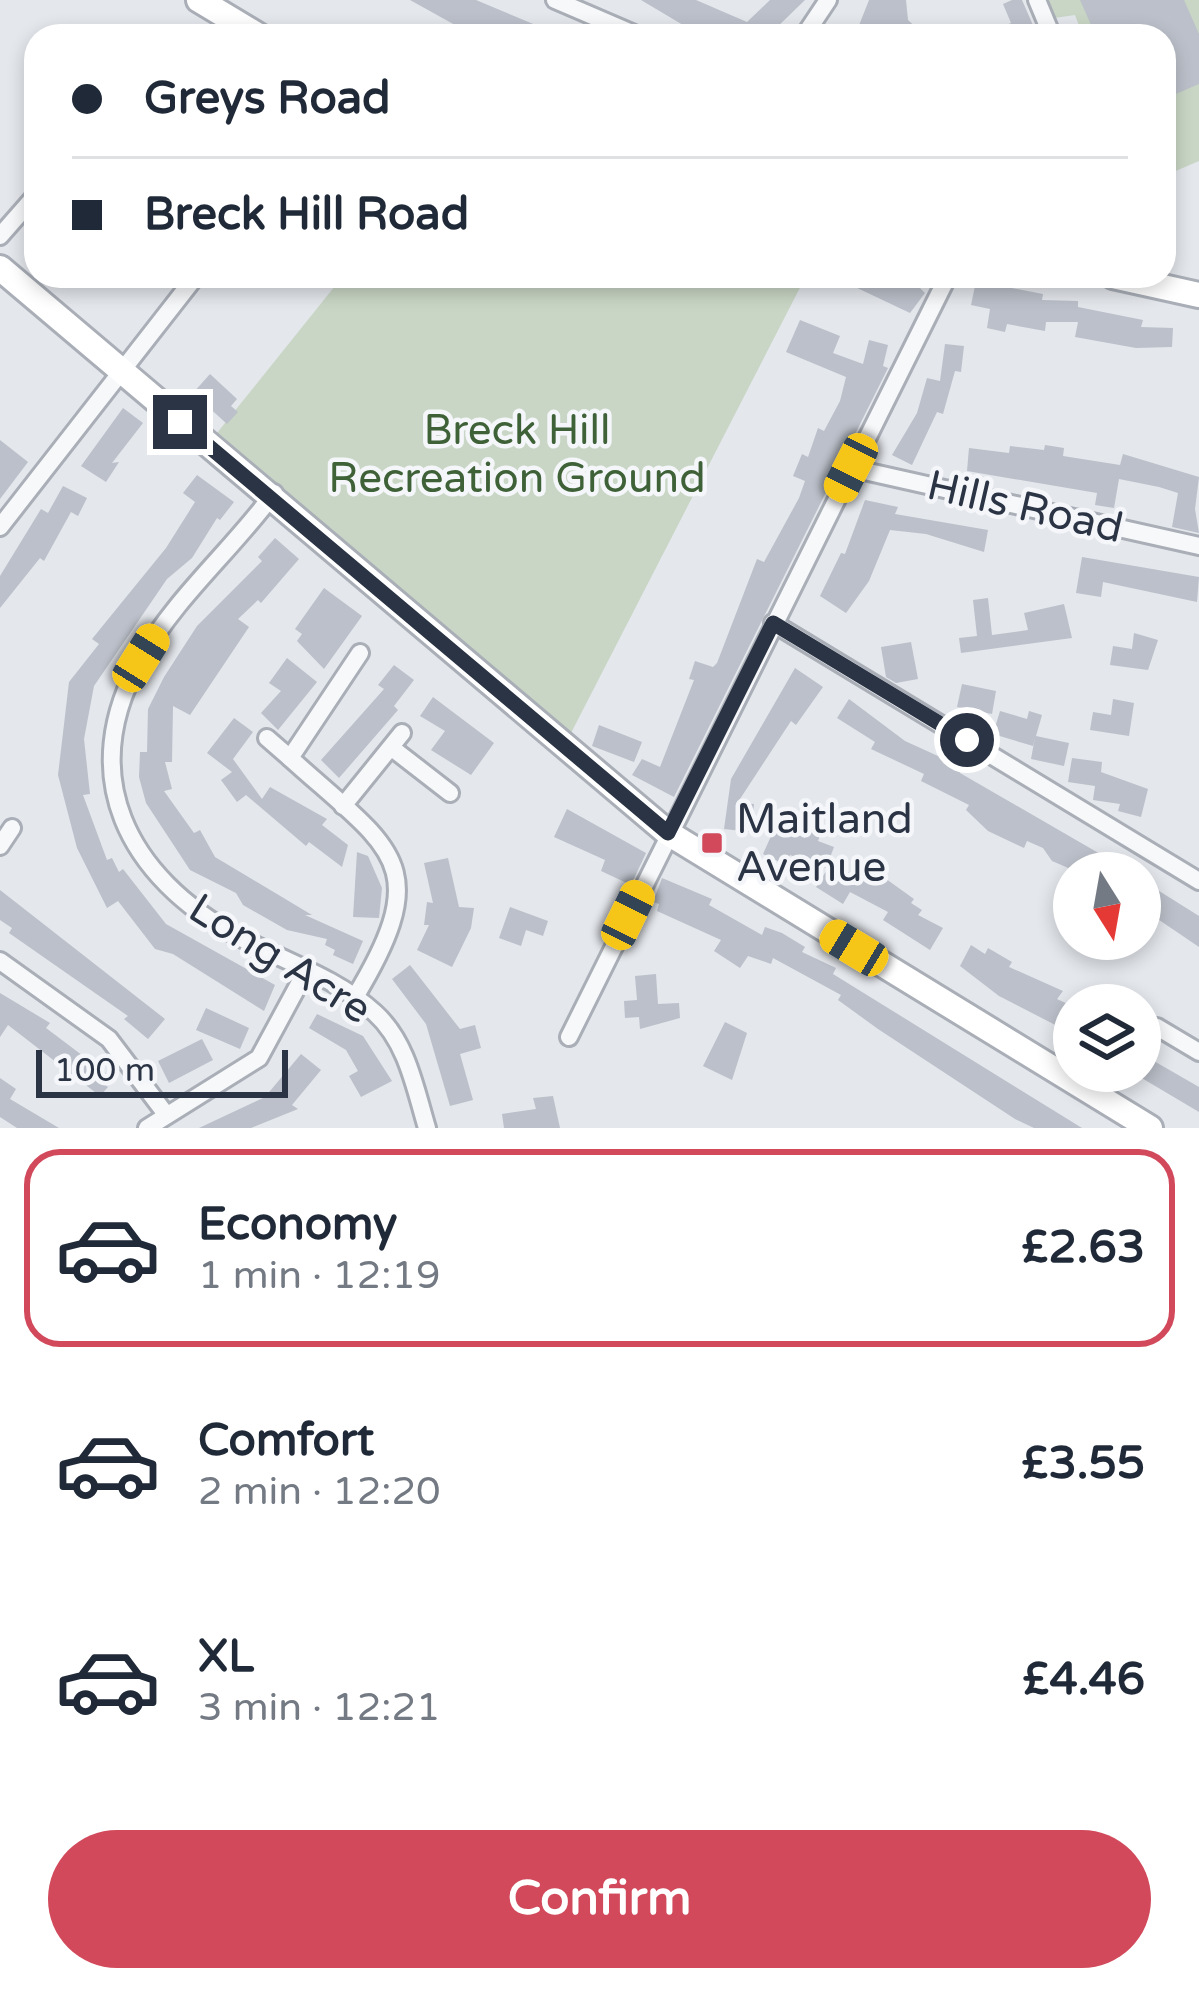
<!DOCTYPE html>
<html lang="en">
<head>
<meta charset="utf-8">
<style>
  body { margin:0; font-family:"Varela Round",sans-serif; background:#f6f6f7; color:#1f2937; height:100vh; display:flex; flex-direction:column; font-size:45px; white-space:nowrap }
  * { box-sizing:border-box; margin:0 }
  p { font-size:39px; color:#747a83 }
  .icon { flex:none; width:66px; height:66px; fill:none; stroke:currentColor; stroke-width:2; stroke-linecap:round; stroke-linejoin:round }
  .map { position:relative; height:1128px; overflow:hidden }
  .sheet { display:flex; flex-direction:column; background:#fff; flex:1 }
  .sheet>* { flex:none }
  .top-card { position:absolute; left:24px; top:24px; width:1152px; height:264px; border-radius:36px; box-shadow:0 6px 18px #0003; display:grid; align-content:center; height:264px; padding:0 48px; background:#fff }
  .needle { width:78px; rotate:169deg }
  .fabs { position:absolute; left:1053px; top:852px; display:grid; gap:24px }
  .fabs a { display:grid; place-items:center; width:108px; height:108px; border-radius:50%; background:#fff; box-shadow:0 6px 18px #0003; font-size:60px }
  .scale { position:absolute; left:36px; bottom:30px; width:252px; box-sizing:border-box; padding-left:12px; border:6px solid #2b3445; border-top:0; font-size:33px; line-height:42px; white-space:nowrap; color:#2b3445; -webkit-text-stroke:9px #f4f6f9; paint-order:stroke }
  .end { position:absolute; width:54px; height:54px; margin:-27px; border:15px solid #2b3445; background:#fff; box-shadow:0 0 0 6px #fff }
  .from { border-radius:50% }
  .car { position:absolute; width:36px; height:72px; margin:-36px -18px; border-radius:15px; box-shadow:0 0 9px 3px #0007; background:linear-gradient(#f5c518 24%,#345 0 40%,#f5c518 0 76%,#345 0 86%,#f5c518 0) }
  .top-card b { display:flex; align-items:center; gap:42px; height:114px; font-size:45px }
  .top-card b+b { border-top:3px solid #e0e1e3 }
  .top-card i { width:30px; height:30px; background:#1f2937 }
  ul { padding:21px 0 0; list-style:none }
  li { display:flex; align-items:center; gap:36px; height:198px; margin:0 24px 18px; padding:0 24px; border:6px solid transparent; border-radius:36px }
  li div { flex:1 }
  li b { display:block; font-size:45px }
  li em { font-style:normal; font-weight:700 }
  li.current { border-color:#d1495b }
  li>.icon { width:108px; height:108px; stroke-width:1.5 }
  .action { display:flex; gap:24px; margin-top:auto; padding:24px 48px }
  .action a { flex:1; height:138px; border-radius:72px; background:#d1495b; color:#fff; font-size:48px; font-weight:700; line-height:138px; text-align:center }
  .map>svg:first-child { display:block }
</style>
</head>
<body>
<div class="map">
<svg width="1199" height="1128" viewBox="0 0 1199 1128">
  <rect width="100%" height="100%" fill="#e4e7ec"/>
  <g fill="#c9d6c5">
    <polygon points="1046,0 1199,0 1199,161 1164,176 1164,36 1083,36 1075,15 1054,18"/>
    <polygon points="343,276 806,276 570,735 217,433"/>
  </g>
  <g fill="#bbc0ca">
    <polygon points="410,0 476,0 562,36 461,36 464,30"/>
    <polygon points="641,0 696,0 747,22 770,0 805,0 771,33 778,36 719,36 690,24 688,28"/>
    <polygon points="869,0 906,0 908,20 925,36 856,33"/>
    <polygon points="1012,0 1022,0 1036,32 981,36 1011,23 1003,4"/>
    <polygon points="1080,0 1184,0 1199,34 1199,84 1164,99 1164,36 1096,36"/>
    <polygon points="923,276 920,288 925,293 910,313 834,277"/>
    <polygon points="976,281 1043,294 1042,300 1078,301 1078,307 1143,320 1141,327 1173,328 1172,347 1136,348 1075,337 1078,322 1046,322 1045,331 1007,324 1005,332 987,328 990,309 971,305"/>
    <polygon points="800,320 840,336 833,353 863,364 869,340 888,345 883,366 888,368 674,797 632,775 642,759 660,767 694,680 689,679 695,661 713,667 717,663 757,559 764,562 799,498 805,481 793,476 802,454 808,457 818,428 824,431 840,401 846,377 786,352"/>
    <polygon points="945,344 964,346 961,372 955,371 943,414 937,412 912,465 892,455 917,413 927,378 940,381"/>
    <polygon points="210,374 237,399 231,406 238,412 227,424 193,393"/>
    <polygon points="123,408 143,423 112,463 119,462 106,482 81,466"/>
    <polygon points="0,440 28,462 0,499"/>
    <polygon points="1045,445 1064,448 1063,456 1120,465 1123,454 1199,477 1195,509 1199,533 1172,527 1178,493 1159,487 1119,479 1114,508 1095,505 1097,493 967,471 969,448 1009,453 1010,446 1044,450"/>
    <polygon points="197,475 234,502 220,520 217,518 192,558 167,579 94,686 84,739 90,794 83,795 107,860 112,858 119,872 123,869 166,924 275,985 264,1011 173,954 155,949 118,901 107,908 77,848 58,775 69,682 99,644 92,639 166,548 195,502 183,493"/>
    <polygon points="63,486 87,498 78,516 71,512 44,561 40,558 0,608 0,576 41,509 48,513"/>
    <polygon points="865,500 898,507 895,514 988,530 984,552 926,534 890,530 869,581 846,613 820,596 841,553 845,554"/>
    <polygon points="275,538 299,559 261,603 258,600 238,619 249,627 190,715 173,706 172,762 165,762 172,789 164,791 194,833 200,830 215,857 312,915 305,915 363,941 353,964 333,955 335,950 325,945 327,939 287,930 243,905 236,893 190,870 146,803 139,777 140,752 147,752 148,709 164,677 197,626 262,561 258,557"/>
    <polygon points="1082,557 1199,577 1197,602 1103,582 1101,597 1076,593"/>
    <polygon points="324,588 362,616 324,669 297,641 302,634 295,629"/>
    <polygon points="988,598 992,635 1028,630 1024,613 1064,604 1072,638 961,653 959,638 977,636 973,600"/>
    <polygon points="1134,633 1158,640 1148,670 1110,665 1113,646 1132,649"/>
    <polygon points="911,642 918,679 896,683 886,677 881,647"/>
    <polygon points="287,658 317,682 278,730 261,713 281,691 269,683"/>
    <polygon points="394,665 414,680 394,706 398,710 339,778 321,760 384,689 378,685"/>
    <polygon points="795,668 823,687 796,725 791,721 738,802 754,804 751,832 724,829 731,779"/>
    <polygon points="962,684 996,691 992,714 957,707"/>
    <polygon points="433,697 494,743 471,775 431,750 445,731 420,716"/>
    <polygon points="849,699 905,741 962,767 960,773 1133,873 1080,873 1052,861 1043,848 1027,841 1024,848 988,831 966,810 969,805 921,781 924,774 871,749 875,742 837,718"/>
    <polygon points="1113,699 1134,703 1129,736 1090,730 1093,712 1111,715"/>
    <polygon points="1000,711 1027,719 1029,711 1042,715 1036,736 1069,743 1064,766 1031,759 1035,737 1033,746 993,734"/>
    <polygon points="234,718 253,732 233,759 262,799 270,787 327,819 322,825 348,845 342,867 309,842 306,846 246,795 237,802 221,780 232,772 207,753"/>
    <polygon points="599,725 642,742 634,762 592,746"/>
    <polygon points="1072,758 1102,762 1101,772 1148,789 1141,817 1118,811 1120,804 1093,800 1095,786 1068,782"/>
    <polygon points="567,809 646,853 631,885 601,871 605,860 554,837"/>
    <polygon points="776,825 805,838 807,830 820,835 818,841 834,847 826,868 790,855 786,865 763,854"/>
    <polygon points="357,852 368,856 382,888 379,918 353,917"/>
    <polygon points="448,858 459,907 474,908 471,928 452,967 417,950 429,925 424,925 427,902 433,903 424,863"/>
    <polygon points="832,862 868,884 875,871 914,899 911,903 922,910 918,915 943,928 930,950 883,920 888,912 850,892 843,904 816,887"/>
    <polygon points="662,878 712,899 709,905 762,935 765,927 782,933 805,947 802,952 836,968 833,974 1082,1128 1034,1128 1015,1119 878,1029 838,1000 841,995 773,958 771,964 748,956 740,968 714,951 721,940 657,911 659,904 653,902"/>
    <polygon points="1140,879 1199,916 1199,947 1140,907"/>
    <polygon points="0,890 165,1019 148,1039 124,1019 128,1016 9,933 12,928 0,920"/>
    <polygon points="510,907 548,921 543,936 526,930 521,946 499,938"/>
    <polygon points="971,945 985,954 988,948 1012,962 1009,967 1063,991 1057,999 1074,1007 1067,1031 999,996 960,966"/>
    <polygon points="410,965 460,1029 475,1025 481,1048 460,1054 473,1100 450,1106 426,1024 392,979"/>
    <polygon points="656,974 658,1004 679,1003 680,1018 640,1029 639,1017 625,1018 624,1001 637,1000 635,976"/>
    <polygon points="0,993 50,1023 46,1028 107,1074 101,1081 108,1087 100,1096 8,1025 0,1037"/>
    <polygon points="206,1008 249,1028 240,1049 196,1030"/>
    <polygon points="317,1014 363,1036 392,1081 361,1097 349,1076 358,1071 346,1050 309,1028"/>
    <polygon points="725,1022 747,1033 732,1080 703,1066"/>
    <polygon points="202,1039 213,1060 169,1083 158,1061"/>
    <polygon points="1140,1053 1199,1087 1199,1112 1140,1077"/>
    <polygon points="301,1054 321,1070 292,1105 298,1109 251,1128 199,1128 265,1097"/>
    <polygon points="0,1078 16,1089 10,1099 59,1128 17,1128 0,1117"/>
    <polygon points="553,1096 560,1128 504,1128 502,1114 536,1109 533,1098"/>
  </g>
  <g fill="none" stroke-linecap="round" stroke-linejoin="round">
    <g stroke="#a9aeb7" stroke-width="22">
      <g id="street">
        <polyline points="555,0 639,36"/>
        <polyline points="1037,0 1052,36"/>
        <polyline points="804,36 828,0"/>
        <polyline points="0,236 36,195"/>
        <polyline points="851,468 1199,546"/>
        <path d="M274 493C232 550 177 596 142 657 74 775 127 877 239 937 284 961 337 978 375 1013 407 1042 415 1088 427 1128"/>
        <polyline points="0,527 196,276"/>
        <polyline points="773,623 1199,881"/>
        <polyline points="267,738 290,758"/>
        <polyline points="392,748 450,793"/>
        <polyline points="343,806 402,733"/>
        <polyline points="0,846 12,828"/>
        <polyline points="0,961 109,1039 165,1113"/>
        <path d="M355 997C436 863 392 850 290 758L360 653"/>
        <polyline points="1157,1027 1199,1052"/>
        <polyline points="569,1037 948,276"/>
        <polyline points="147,1128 259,1058 306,971"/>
      </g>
    </g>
    <g stroke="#a9aeb7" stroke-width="30">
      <g id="secondary">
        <polyline points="199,0 259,36"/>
        <polyline points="0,268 668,833 1150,1128"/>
        <polyline points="1113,276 1199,295"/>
      </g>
    </g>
    <use href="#street" stroke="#f7f8fa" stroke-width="16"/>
    <use href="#secondary" stroke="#fff" stroke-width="24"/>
  </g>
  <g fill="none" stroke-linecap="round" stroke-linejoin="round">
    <polyline stroke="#2b3445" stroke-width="15" points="180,422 668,833 773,623 967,740"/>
  </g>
  <rect fill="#d1495b" stroke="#f4f6f9" stroke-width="4.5" x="700" y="831" width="24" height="24" rx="6"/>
  <g text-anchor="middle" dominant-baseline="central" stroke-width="9" stroke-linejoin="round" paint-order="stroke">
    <g font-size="42" fill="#3f6138" stroke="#f4f6f9">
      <text x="517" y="430">Breck Hill<tspan x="517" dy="48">Recreation Ground</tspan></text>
    </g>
    <g font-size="42" fill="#2b3445" stroke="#f4f6f9">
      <text transform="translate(1025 507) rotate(13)">Hills Road</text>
      <text transform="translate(280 959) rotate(32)">Long Acre</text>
    </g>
    <g font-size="42" fill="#2b3445" stroke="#f4f6f9" text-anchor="start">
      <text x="736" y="819">Maitland<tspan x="736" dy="48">Avenue</tspan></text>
    </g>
  </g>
</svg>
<div class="fabs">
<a><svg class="needle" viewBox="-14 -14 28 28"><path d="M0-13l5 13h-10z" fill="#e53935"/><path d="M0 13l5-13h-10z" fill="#747a83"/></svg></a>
<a><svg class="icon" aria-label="layers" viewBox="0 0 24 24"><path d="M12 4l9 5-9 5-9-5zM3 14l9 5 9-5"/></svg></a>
</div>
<div class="scale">100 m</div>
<i class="end from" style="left:967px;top:740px"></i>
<i class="end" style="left:180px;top:422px"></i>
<i class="car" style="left:851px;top:468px;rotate:207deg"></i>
<i class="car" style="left:141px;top:658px;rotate:32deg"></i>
<i class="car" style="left:628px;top:915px;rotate:26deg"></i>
<i class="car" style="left:854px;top:948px;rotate:301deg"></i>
<div class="top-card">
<b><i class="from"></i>Greys Road</b>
<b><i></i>Breck Hill Road</b>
</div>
</div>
<section class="sheet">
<ul>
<li class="current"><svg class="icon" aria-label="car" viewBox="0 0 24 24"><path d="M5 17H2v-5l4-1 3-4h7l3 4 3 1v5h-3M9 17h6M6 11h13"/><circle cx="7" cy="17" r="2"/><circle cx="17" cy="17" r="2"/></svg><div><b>Economy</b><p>1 min · 12:19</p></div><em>£2.63</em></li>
<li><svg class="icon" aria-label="car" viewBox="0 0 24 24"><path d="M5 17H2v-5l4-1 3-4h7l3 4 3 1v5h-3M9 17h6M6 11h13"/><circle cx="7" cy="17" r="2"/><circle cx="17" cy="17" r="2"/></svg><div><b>Comfort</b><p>2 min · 12:20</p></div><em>£3.55</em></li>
<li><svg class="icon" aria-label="car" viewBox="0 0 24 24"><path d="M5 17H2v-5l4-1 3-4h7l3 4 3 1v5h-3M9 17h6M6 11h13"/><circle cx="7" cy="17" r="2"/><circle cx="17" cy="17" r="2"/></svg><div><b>XL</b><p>3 min · 12:21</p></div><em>£4.46</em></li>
</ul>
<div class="action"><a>Confirm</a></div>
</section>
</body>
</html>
